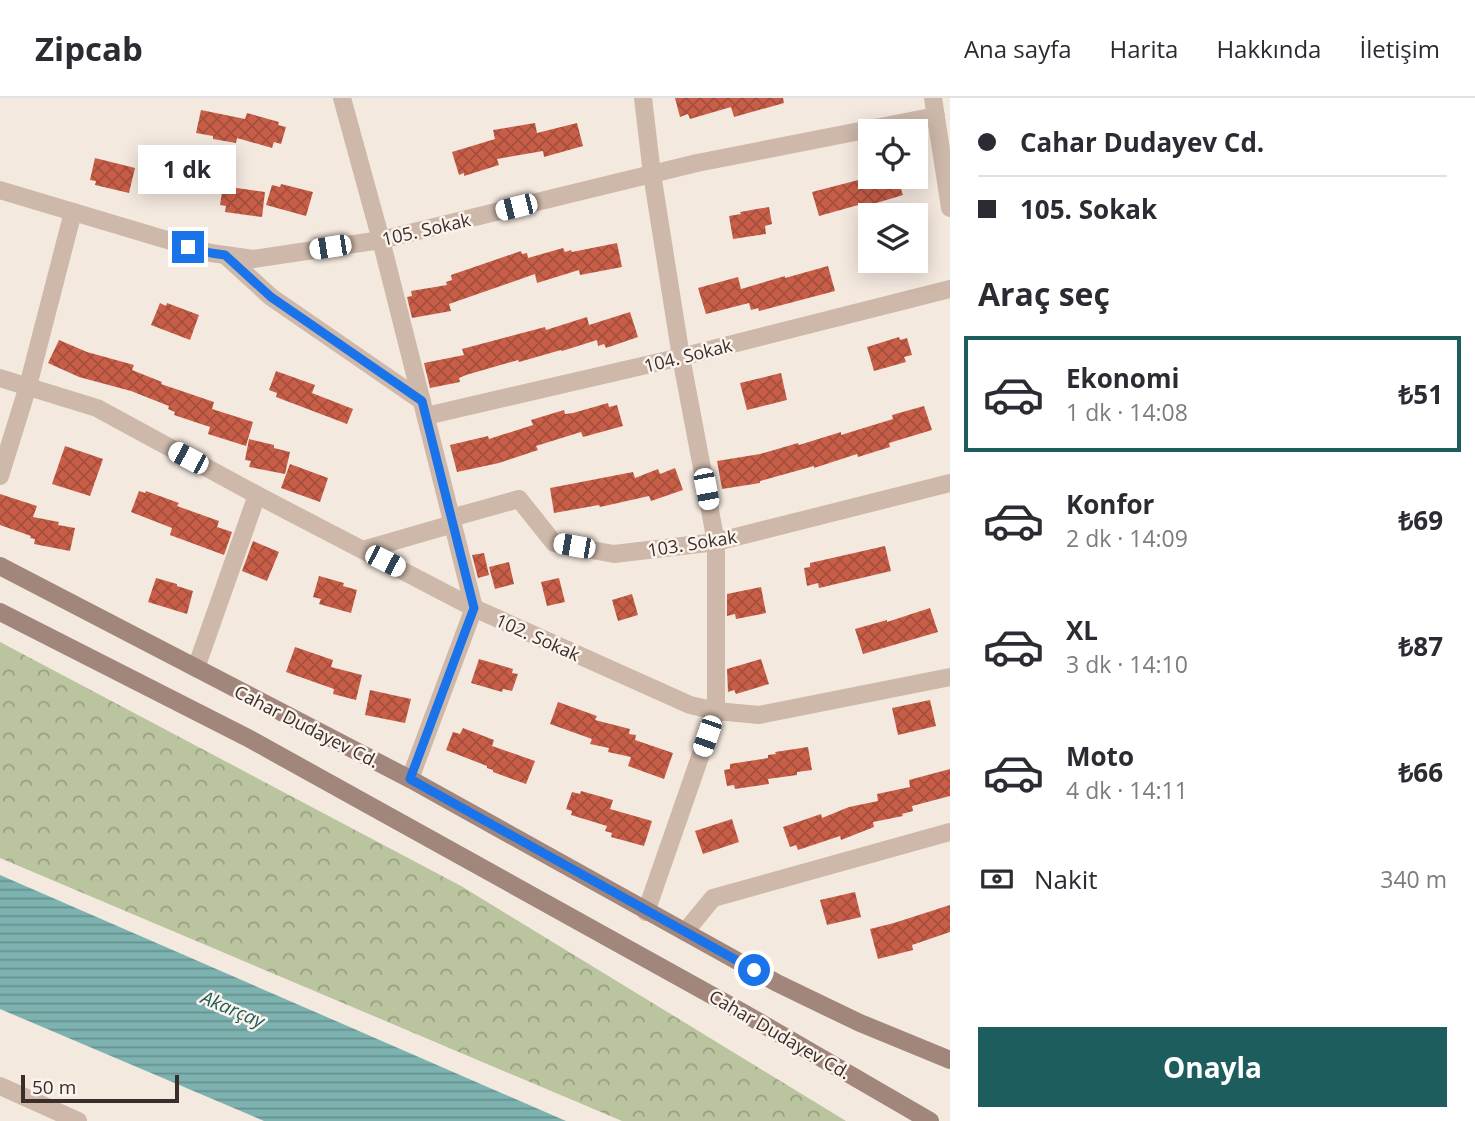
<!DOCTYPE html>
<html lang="tr">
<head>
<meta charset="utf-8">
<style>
  body { margin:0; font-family:"Open Sans",sans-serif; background:#f7f7f7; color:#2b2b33; height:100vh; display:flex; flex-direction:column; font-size:26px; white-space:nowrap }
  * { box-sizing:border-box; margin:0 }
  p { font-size:23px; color:#7c7c81 }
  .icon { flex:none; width:38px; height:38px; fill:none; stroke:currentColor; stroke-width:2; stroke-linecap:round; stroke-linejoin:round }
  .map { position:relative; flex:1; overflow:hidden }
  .panel { display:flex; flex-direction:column; background:#fff; width:525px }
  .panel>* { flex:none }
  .banner { display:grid; align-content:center; height:154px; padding:0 28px; background:#fff }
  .buttons { position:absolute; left:858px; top:21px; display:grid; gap:14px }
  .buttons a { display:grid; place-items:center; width:70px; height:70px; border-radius:0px; background:#fff; box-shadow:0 4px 18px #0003; font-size:35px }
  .scale { position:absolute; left:21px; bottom:18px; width:158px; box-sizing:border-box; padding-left:7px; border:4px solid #3a2e2a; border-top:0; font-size:19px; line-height:24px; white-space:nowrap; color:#3a2e2a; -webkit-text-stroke:5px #fbf3ec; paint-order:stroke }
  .end { position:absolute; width:32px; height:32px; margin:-16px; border:9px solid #1a73e8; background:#fff; box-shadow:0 0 0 4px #fff }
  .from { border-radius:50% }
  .bubble { position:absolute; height:49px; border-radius:0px; background:#fff; box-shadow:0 4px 18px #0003; font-size:23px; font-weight:700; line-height:49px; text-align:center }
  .car { position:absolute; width:21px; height:42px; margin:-21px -10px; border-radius:9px; box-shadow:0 0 5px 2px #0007; background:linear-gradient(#fff 24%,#345 0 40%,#fff 0 76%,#345 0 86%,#fff 0) }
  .banner b { display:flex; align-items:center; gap:24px; height:66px; font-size:26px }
  .banner b+b { border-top:2px solid #e1e1e2 }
  .banner i { width:18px; height:18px; background:#2b2b33 }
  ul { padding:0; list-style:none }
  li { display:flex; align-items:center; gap:21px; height:116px; margin:0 14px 10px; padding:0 14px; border:4px solid transparent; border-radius:0px }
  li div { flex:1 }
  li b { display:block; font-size:26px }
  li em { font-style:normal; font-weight:700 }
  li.active { border-color:#1e5d5d }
  li>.icon { width:63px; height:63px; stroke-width:1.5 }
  h2 { padding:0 28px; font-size:32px; line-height:84px }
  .pay { display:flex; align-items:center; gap:18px; height:77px; padding:0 28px; font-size:26px }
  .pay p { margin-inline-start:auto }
  .primary-button { display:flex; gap:14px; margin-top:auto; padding:14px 28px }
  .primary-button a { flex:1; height:80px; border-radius:0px; background:#1e5d5d; color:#fff; font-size:28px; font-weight:700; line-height:80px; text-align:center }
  header { display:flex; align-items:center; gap:42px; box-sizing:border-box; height:98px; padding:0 35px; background:#fff; border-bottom:2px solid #e1e1e2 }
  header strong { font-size:33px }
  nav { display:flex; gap:38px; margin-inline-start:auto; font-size:24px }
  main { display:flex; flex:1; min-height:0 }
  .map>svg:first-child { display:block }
</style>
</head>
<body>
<header>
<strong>Zipcab</strong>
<nav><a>Ana sayfa</a><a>Harita</a><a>Hakkında</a><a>İletişim</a></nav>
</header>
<main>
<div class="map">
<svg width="950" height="1023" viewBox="0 0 950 1023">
  <defs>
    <pattern id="park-crowns" width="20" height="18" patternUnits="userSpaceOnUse" patternTransform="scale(1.75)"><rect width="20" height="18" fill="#bac49e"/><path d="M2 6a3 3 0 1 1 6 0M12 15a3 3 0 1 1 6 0" fill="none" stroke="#98a081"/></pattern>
    <pattern id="water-rules" width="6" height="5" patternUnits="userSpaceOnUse" patternTransform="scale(1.75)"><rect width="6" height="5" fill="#7db2b0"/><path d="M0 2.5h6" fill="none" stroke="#67918f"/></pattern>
    <pattern id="building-cross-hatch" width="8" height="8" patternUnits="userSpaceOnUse" patternTransform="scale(1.75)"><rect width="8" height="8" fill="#c95e48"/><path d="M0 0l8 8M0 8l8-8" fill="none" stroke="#a44e3c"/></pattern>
  </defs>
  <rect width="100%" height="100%" fill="#f4e9df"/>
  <polygon fill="url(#park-crowns)" points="0,544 461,788 846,1023 622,1023 0,760"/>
  <polygon fill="url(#water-rules)" points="0,777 566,1023 264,1023 0,911"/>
  <g fill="url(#building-cross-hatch)">
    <polygon points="675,0 783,0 784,5 734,19 731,9 690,21 688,16 680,19"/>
    <polygon points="201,12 245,21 247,15 279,24 278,27 286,29 281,46 274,44 272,50 237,40 236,45 213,41 213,38 196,35"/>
    <polygon points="535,25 537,35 577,25 583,48 544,59 543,53 497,61 499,67 464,78 464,75 459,77 452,54 495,41 493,32"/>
    <polygon points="95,60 135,70 129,95 95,87 96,83 90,82"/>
    <polygon points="870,79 897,79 903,97 863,109 862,106 819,118 812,94"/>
    <polygon points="281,86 313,94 306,118 266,107 272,87 280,89"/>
    <polygon points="223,88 265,94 262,119 225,114 226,108 220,107"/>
    <polygon points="769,109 772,126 765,128 766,136 733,141 729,118 741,116 740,114"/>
    <polygon points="617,145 622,169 580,177 579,172 537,185 535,176 449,206 451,213 412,220 407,199 412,198 411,193 447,187 446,184 452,182 451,177 521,153 522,156 527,155 528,160 563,150 565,154 571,152 572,154"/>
    <polygon points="828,168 835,193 759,213 758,210 751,212 749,205 706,216 698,190 738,179 741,191 785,178 785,180"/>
    <polygon points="160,205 166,208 167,205 199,217 190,242 151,227"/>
    <polygon points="630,214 638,239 606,250 604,246 598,248 597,242 562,253 561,252 519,264 518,262 466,277 459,280 460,284 430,290 424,265 464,257 462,251 545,229 546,232 587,219 589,227"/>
    <polygon points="899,239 900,242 907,240 912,257 904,259 906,264 874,273 867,249"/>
    <polygon points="59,242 87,254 134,267 132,272 162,284 161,286 214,304 212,311 253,324 246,348 208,336 210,329 174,317 175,314 168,311 169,308 131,293 79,279 48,265"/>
    <polygon points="276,273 315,287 312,295 353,311 347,326 276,299 277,295 269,292"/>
    <polygon points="781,275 787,302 747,312 740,285"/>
    <polygon points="608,305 609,309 617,307 623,328 583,339 581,334 536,348 538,352 499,365 457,374 450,347 488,338 489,341 533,327 531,322 564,312 565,316 573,315"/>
    <polygon points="924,308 932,332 889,345 890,349 858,359 857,356 814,370 814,368 760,383 760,385 722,391 717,363 760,356 798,345 799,347 841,334 841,337 893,321 892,317"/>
    <polygon points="249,341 274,347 274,350 290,354 285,376 249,369 251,363 245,362"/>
    <polygon points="65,348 103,361 90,398 52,386"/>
    <polygon points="290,366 328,380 320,404 281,390"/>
    <polygon points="675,370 683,392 651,403 649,398 600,409 599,407 554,415 550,390 633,374 635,380 658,371 660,376"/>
    <polygon points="139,393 145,395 146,393 179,405 177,408 219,423 217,429 232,434 224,457 170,437 172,430 131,414"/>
    <polygon points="0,396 37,408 33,419 59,424 58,427 75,430 70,453 34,446 35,441 30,440 31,438 0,427"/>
    <polygon points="253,443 279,454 267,483 242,473"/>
    <polygon points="885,448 891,473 819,490 818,485 807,488 804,470 810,469 810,465"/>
    <polygon points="484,455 489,477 478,480 472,457"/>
    <polygon points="509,464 514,486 495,491 489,469"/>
    <polygon points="319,478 344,485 343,488 357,492 351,515 319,506 321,501 313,499"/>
    <polygon points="156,480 177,486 177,488 193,493 187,516 148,504"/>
    <polygon points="559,480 565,504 547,508 541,484"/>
    <polygon points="761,489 766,515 736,521 735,516 727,518 727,496"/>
    <polygon points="632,496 638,517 618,523 612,502"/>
    <polygon points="930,510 938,534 863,556 855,531 887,522 887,524"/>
    <polygon points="295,549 333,562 331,569 362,577 356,602 333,596 334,591 286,574"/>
    <polygon points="479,561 513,571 512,575 518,576 512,593 503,591 502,594 471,585"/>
    <polygon points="761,561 769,586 736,596 734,592 728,594 727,571"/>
    <polygon points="370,592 411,601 405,625 365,617"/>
    <polygon points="930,602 936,628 898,637 892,610"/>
    <polygon points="558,604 597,618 595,622 630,631 629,636 636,637 635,642 673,655 664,681 628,668 631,659 608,654 609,650 590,646 592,641 550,626"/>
    <polygon points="463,630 494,642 492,648 535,663 526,686 493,674 493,672 487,670 487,668 446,652 453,634 460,636"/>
    <polygon points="808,649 812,672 797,674 797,677 768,681 769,686 735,691 734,687 727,688 724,672 730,671 730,666 768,660 768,657 776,656 775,654"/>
    <polygon points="950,671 950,698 912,708 913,713 902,716 903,718 873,724 874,729 841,742 840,738 798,752 796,747 790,749 783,729 821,716 822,720 849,709 878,703 877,696 910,689 909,682"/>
    <polygon points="581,693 613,702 610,711 652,723 644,748 611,739 612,735 605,733 607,728 571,717 572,713 566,711 572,694 580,696"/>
    <polygon points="732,721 739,744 703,756 695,733"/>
    <polygon points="855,794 861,819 827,827 820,802"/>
    <polygon points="950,807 950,834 912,847 913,852 878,861 870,831 894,825"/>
  </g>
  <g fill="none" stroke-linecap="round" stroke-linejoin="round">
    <g stroke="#cdb8aa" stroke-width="18">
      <polyline points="342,0 381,142 474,510 410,681"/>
      <polyline points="643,0 652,76 681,259 716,444 716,613 646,814"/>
      <polyline points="933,0 950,110"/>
      <polyline points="0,92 211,155 253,161 381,142 697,65 936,18"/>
      <polyline points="225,157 271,199 422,303"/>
      <polyline points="0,280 97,310 257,397 474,510 690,607 716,613 759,617 950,579"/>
      <polyline points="426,318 681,259 950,191"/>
      <polyline points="0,378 28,288 73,114"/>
      <polyline points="451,420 519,401 554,445 614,456 716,444 950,385"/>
      <polyline points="363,452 453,426"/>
      <polyline points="196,570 257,397"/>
      <polyline points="685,834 713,800 950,734"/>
      <polyline points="0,988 78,1023"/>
    </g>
    <g stroke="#a1867b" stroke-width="18">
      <polyline points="0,468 410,681 777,885 860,925 950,962"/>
      <polyline points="0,514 248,640 742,914 930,1023"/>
    </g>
  </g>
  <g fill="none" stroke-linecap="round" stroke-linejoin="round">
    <polyline stroke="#1a73e8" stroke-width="9" points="188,149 211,155 225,157 271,199 422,303 474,510 410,681 754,872"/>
  </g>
  <g text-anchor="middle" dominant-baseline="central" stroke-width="5" stroke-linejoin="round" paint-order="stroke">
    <g font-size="18" fill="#3a2e2a" stroke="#fbf3ec">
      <text transform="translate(426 131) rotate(-13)">105. Sokak</text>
      <text transform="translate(688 257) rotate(-14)">104. Sokak</text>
      <text transform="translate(692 445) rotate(-9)">103. Sokak</text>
      <text transform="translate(538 539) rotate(24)">102. Sokak</text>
      <text transform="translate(307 628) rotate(27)">Cahar Dudayev Cd.</text>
      <text transform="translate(780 936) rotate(30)">Cahar Dudayev Cd.</text>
    </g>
    <g font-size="19" font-style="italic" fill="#1e5d5d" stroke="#fbf3ec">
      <text transform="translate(233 911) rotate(23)">Akarçay</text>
    </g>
  </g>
</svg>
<div class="buttons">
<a><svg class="icon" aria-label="locate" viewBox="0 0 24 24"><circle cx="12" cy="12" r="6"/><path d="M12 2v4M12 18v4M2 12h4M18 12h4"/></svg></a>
<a><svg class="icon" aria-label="layers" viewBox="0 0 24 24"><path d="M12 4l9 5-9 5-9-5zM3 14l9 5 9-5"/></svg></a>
</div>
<div class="scale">50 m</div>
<i class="end from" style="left:754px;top:872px"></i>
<i class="end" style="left:188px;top:149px"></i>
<div class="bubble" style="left:138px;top:47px;width:98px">1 dk</div>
<i class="car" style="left:516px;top:109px;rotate:256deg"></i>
<i class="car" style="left:330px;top:149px;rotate:261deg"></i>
<i class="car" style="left:188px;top:360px;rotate:298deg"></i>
<i class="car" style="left:706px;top:391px;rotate:169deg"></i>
<i class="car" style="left:574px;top:448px;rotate:280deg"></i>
<i class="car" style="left:385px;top:463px;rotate:117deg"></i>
<i class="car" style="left:707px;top:638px;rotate:199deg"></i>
</div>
<section class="panel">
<div class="banner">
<b><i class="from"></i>Cahar Dudayev Cd.</b>
<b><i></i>105. Sokak</b>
</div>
<h2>Araç seç</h2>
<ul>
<li class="active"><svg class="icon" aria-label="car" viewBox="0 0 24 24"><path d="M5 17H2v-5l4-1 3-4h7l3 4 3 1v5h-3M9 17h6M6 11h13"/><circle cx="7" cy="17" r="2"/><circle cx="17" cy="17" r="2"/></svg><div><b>Ekonomi</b><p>1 dk · 14:08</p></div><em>₺51</em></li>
<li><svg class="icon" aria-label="car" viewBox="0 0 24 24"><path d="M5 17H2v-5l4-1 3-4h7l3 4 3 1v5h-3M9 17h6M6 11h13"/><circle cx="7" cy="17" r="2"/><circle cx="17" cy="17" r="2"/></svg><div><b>Konfor</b><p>2 dk · 14:09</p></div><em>₺69</em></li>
<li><svg class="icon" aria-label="car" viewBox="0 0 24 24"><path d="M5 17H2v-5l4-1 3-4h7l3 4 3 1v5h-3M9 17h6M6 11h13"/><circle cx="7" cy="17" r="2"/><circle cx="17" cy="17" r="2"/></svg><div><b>XL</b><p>3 dk · 14:10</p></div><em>₺87</em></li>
<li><svg class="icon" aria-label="car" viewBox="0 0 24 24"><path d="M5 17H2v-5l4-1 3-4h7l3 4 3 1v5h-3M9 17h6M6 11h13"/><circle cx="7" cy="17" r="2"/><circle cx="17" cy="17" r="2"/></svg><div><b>Moto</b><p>4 dk · 14:11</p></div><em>₺66</em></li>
</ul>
<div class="pay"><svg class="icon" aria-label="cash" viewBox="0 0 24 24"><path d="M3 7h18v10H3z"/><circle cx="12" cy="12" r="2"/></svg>Nakit<p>340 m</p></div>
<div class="primary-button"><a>Onayla</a></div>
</section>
</main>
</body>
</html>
